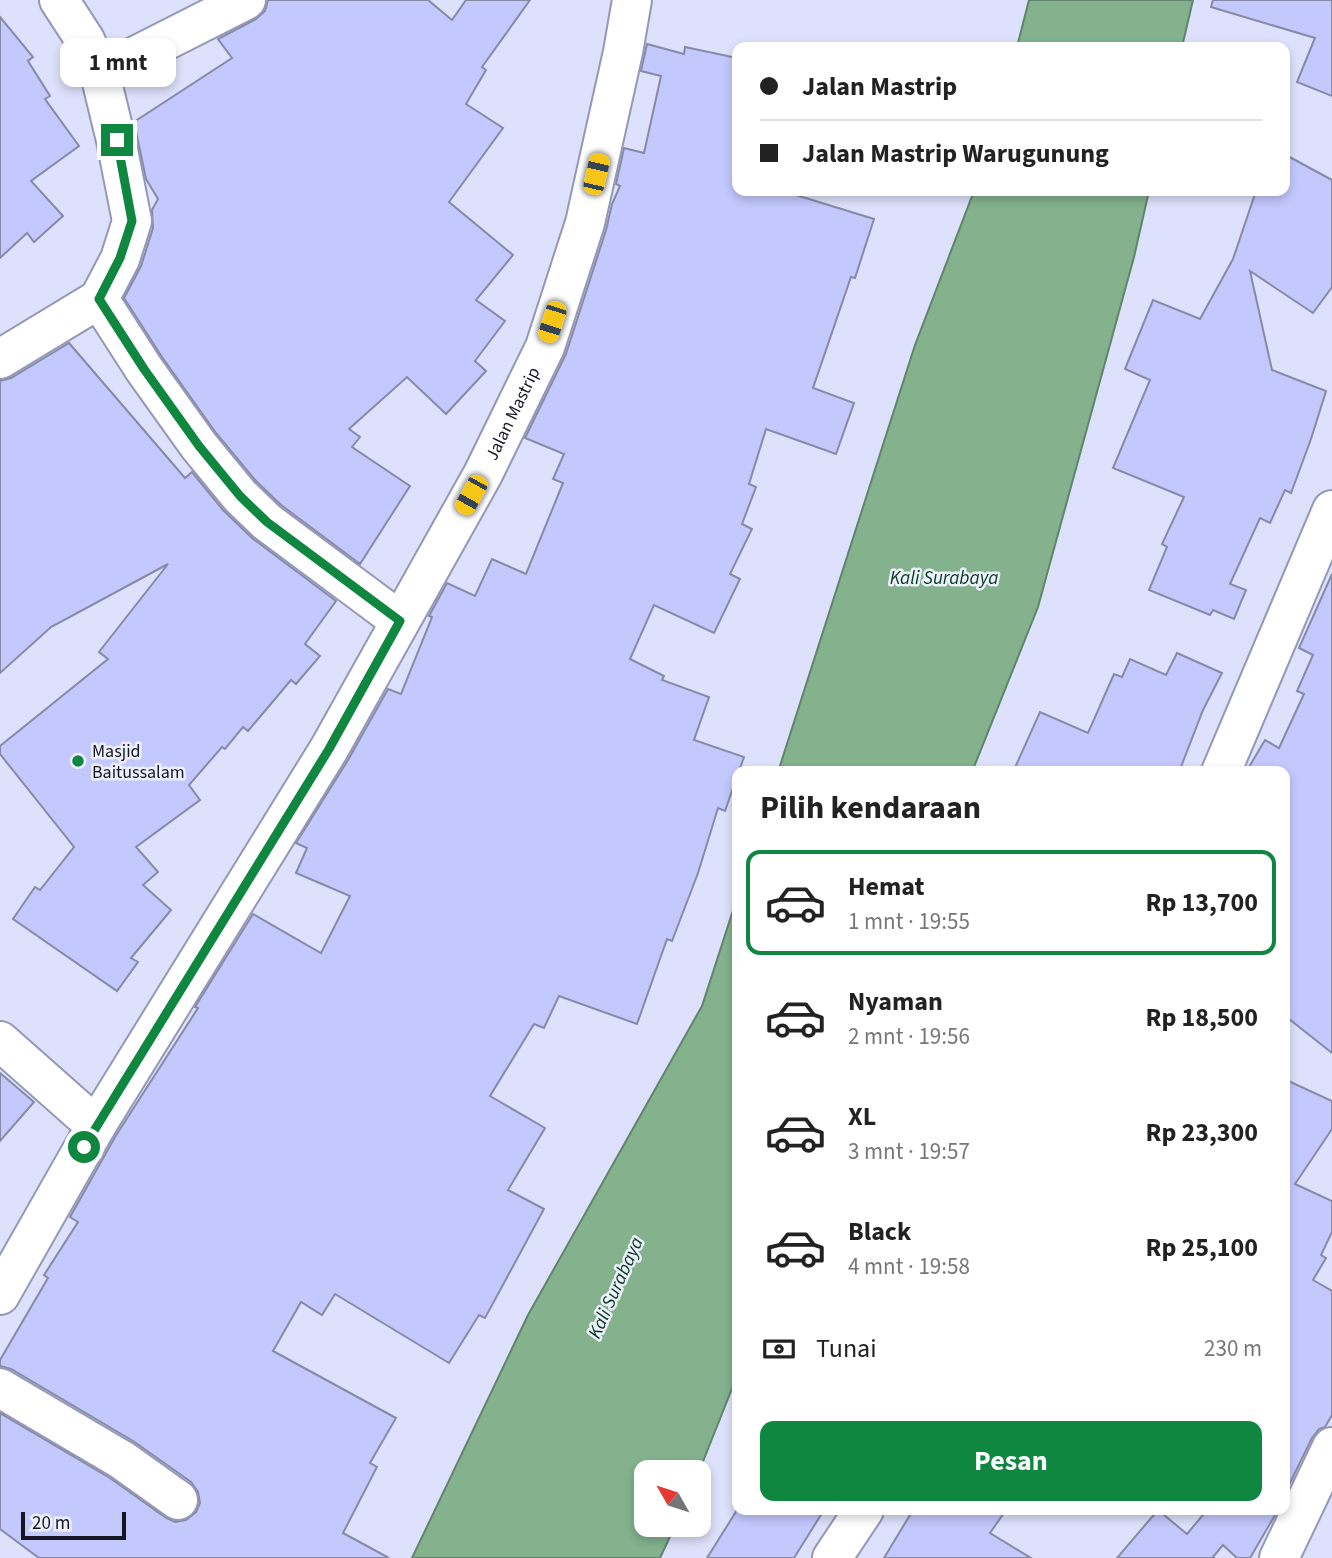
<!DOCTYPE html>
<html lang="id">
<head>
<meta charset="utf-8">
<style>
  body { margin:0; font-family:"Source Sans 3",sans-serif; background:#f6f6f6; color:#222; height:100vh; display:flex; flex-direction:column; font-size:26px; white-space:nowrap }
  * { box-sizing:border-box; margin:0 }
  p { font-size:23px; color:#767676 }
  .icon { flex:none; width:38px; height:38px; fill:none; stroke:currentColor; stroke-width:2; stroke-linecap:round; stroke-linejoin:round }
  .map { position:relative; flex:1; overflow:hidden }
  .sheet { position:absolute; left:732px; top:766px; width:558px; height:749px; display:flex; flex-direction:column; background:#fff; border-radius:14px; box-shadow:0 4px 10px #0003 }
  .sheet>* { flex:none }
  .hud { position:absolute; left:732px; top:42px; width:558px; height:154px; border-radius:14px; box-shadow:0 4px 10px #0003; display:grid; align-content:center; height:154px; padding:0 28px; background:#fff }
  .needle { width:46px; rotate:309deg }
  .buttons { position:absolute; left:634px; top:1460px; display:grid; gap:14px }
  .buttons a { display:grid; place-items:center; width:77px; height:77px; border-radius:14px; background:#fff; box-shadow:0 4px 10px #0003; font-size:35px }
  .scale { position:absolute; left:21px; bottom:18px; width:105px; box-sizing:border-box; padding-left:7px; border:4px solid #151621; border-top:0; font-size:19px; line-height:24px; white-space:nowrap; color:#151621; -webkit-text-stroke:5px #eef0fd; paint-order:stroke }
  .end { position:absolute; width:32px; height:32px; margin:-16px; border:9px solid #108741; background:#fff; box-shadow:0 0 0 4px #fff }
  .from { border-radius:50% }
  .bubble { position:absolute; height:49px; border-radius:14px; background:#fff; box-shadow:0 4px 10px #0003; font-size:23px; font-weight:700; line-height:49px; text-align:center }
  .car { position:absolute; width:21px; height:42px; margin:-21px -10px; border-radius:9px; box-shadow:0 0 5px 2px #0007; background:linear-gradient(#f5c518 24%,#345 0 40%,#f5c518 0 76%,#345 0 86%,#f5c518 0) }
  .hud b { display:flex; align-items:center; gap:24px; height:66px; font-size:26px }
  .hud b+b { border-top:2px solid #e0e0e0 }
  .hud i { width:18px; height:18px; background:#222 }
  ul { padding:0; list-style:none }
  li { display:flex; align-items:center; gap:21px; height:105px; margin:0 14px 10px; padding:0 14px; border:4px solid transparent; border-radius:14px }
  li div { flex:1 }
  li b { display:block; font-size:26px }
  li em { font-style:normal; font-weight:700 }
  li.selected { border-color:#108741 }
  li>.icon { width:63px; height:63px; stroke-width:1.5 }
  h2 { padding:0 28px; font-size:32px; line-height:84px }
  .pay { display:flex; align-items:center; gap:18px; height:77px; padding:0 28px; font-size:26px }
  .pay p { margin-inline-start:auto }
  .primary-button { display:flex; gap:14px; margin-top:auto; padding:14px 28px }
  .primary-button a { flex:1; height:80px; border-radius:14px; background:#108741; color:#fff; font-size:28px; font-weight:700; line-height:80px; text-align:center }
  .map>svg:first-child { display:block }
</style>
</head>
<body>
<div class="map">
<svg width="1332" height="1558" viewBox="0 0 1332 1558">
  <rect width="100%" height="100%" fill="#dee1fb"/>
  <g fill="#83b28d" stroke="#62836d" stroke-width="2">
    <polygon points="1029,0 1193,0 1182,47 1017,47"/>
    <polygon points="974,191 1149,191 1134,257 1038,607 972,772 778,772 915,345"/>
    <polygon points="737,898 737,1376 698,1474 698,1472 646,1472 646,1524 676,1524 660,1558 412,1558 528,1315 702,1006"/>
  </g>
  <g fill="#c3c8fd" stroke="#878aa7" stroke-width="2">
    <polygon points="268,0 428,0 452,20 466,0 530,0 482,67 486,70 466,104 503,128 449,202 513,255 476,300 505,321 475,361 486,371 446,414 407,377 349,429 360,437 352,447 410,486 360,564 281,505 256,481 216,433 162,357 124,298 141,266 153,228 152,210 158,199 146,179 134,122 232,58 218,39 256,19 265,11"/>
    <polygon points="1213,0 1332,0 1332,96 1297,82 1315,38 1211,7"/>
    <polygon points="0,17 33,57 28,61 50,96 45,99 79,146 31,181 63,216 34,242 27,233 0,258"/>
    <polygon points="647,44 684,54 685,47 737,58 737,191 783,191 874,219 855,278 851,277 813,388 854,403 836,454 766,429 749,484 756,487 742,524 752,529 730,574 740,579 714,633 654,605 630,659 664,676 662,680 709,697 694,740 744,757 725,811 718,808 698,873 672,941 667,939 637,1024 559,996 544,1028 534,1024 490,1096 545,1128 508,1190 544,1209 485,1318 479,1315 449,1363 335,1294 322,1315 301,1302 273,1351 396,1418 370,1463 377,1467 343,1533 389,1558 39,1558 0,1529 0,1413 110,1478 166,1518 175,1522 186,1520 196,1512 200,1503 198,1492 191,1482 133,1441 11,1369 0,1366 0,1360 48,1278 44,1275 78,1222 70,1217 115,1137 198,1008 195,1007 253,914 321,953 350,896 296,873 307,848 296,843 348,760 388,689 401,694 432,617 429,616 447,583 475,596 492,559 526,574 563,483 553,479 564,454 525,438 566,354 606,230 612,204 620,186 616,184 624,148 644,153 661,76 641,71"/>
    <polygon points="1284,154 1332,180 1332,287 1313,313 1250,271 1272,370 1326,391 1311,439 1291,493 1285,490 1270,523 1260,518 1230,584 1246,590 1234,619 1213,610 1210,615 1149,590 1167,547 1162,544 1184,497 1113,468 1150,380 1125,369 1153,300 1200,319 1233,259 1256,191 1284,191"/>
    <polygon points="69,343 185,478 192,472 223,510 252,538 336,601 305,644 320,656 296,684 291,680 248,731 243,727 225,749 222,747 189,785 200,800 136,847 158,872 143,885 171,910 131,958 138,962 117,991 13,919 35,887 40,890 74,847 0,754 0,746 108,659 99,652 168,564 51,627 0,673 0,381 11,378"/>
    <polygon points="1332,574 1332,1053 1284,1015 1284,772 1246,772 1265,740 1279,748 1304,694 1297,691 1313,655 1299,648"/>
    <polygon points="1177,653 1222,673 1203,710 1179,772 1013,772 1040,712 1088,733 1114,674 1122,677 1130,659 1166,675"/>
    <polygon points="0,1073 34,1102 0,1141"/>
    <polygon points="1284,1079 1332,1101 1332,1129 1295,1184 1332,1201 1332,1232 1321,1255 1326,1258 1313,1280 1332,1291 1332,1415 1325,1427 1319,1429 1312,1438 1284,1495"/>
    <polygon points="737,1510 824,1510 794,1558 707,1558"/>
    <polygon points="913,1510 1006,1510 990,1533 1031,1558 884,1558"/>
    <polygon points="1158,1510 1187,1534 1207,1510 1278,1510 1250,1558 1237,1558 1223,1545 1213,1557 1214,1558 1117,1558"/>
  </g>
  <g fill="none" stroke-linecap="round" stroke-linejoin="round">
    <g stroke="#9497b5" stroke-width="42">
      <g id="minor">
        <polyline points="100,74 246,0"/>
        <polyline points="99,299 144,369 199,446 240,496 267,522 400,621"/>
        <polyline points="0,359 99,299 120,259 132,221 116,140 100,74 85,40 59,0"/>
        <polyline points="1221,772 1332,510"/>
        <polyline points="0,1041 96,1126"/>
        <polyline points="0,1388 122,1460 178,1500"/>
        <polyline points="832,1558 864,1510"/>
        <polyline points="1279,1558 1332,1447"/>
      </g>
    </g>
    <g stroke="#9497b5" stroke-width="42">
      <g id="major">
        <path id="s1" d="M0 1295 96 1126 329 749 483 474 545 347 585 223 623 52 632 0"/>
      </g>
    </g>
    <use href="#minor" stroke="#fff" stroke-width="38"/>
    <use href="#major" stroke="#fff" stroke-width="38"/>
  </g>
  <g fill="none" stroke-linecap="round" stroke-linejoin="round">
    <polyline stroke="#108741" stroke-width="9" points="84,1147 329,749 400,621 267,522 240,496 199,446 144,369 99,299 120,258 132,221 117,140"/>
  </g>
  <circle fill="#108741" stroke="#eef0fd" stroke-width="2.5" cx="78" cy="761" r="7"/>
  <g text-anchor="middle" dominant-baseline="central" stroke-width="5" stroke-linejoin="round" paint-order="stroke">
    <g font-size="18" fill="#151621" stroke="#eef0fd">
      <text stroke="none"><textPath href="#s1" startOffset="1020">Jalan Mastrip</textPath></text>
    </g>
    <g font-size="18" fill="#151621" stroke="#eef0fd" text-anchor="start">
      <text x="92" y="751">Masjid<tspan x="92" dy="21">Baitussalam</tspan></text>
    </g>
    <g font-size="19" font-style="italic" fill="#013b18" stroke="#eef0fd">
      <text x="944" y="578">Kali Surabaya</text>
      <text transform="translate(616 1288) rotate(-66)">Kali Surabaya</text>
    </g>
  </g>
</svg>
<div class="buttons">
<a><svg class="needle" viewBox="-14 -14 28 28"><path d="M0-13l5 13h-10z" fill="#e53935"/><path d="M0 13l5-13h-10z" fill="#767676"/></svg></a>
</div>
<div class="scale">20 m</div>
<i class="end from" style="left:84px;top:1147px"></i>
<i class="end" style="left:117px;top:140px"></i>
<div class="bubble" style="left:60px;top:38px;width:116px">1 mnt</div>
<i class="car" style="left:596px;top:174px;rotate:13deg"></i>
<i class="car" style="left:552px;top:322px;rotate:198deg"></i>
<i class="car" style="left:471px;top:495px;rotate:209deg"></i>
<div class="hud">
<b><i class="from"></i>Jalan Mastrip</b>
<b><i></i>Jalan Mastrip Warugunung</b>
</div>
<section class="sheet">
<h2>Pilih kendaraan</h2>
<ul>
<li class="selected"><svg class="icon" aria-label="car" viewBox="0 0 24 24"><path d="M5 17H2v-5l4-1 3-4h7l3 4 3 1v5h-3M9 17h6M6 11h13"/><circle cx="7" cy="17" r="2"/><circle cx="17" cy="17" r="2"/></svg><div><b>Hemat</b><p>1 mnt · 19:55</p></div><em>Rp 13,700</em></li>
<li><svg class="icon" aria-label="car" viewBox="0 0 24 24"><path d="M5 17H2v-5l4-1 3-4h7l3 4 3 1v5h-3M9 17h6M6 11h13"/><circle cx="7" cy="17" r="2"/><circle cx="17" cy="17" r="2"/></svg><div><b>Nyaman</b><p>2 mnt · 19:56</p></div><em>Rp 18,500</em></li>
<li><svg class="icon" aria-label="car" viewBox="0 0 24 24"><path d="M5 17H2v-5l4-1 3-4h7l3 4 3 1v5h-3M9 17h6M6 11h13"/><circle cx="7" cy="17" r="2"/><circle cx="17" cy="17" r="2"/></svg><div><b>XL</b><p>3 mnt · 19:57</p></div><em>Rp 23,300</em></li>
<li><svg class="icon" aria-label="car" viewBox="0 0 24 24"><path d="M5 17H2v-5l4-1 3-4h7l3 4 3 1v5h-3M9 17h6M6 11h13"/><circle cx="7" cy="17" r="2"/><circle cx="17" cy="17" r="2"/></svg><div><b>Black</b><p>4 mnt · 19:58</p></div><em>Rp 25,100</em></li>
</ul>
<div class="pay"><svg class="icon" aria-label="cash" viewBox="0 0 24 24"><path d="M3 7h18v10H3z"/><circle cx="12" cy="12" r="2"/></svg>Tunai<p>230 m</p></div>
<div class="primary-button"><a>Pesan</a></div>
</section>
</div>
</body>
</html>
